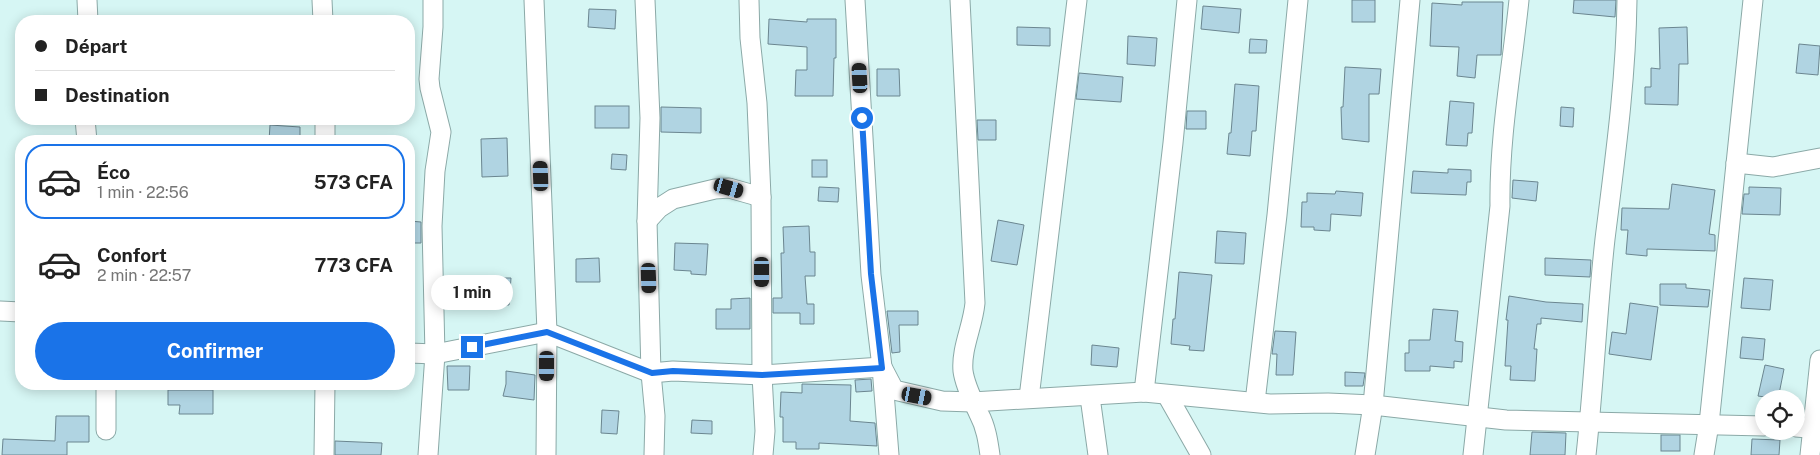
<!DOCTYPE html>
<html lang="fr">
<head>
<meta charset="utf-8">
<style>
  body { margin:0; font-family:"Public Sans",sans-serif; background:#f2f2f2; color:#222; height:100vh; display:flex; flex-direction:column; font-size:19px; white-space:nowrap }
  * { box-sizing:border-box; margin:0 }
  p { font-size:16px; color:#767676 }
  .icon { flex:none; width:28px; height:28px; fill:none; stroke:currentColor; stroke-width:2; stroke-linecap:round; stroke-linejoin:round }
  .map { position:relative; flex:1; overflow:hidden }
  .details { position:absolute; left:15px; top:135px; width:400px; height:255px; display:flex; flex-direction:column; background:#fff; border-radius:20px; box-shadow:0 2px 12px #0003 }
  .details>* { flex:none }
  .guide { position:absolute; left:15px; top:15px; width:400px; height:110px; border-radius:20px; box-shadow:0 2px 12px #0003; display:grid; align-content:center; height:110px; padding:0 20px; background:#fff }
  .buttons { position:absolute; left:1755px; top:390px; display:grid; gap:10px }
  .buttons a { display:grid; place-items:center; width:50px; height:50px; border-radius:50%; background:#fff; box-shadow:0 2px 12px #0003; font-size:25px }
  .end { position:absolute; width:22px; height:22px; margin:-11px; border:6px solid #1a73e8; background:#fff; box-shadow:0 0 0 2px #fff }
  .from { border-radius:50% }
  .bubble { position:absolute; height:35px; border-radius:18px; background:#fff; box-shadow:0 2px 12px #0003; font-size:16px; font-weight:700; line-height:35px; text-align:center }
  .car { position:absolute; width:15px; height:30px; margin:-15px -8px; border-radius:6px; box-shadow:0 0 4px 1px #0007; background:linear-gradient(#222 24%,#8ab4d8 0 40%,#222 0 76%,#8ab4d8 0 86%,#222 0) }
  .guide b { display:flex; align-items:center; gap:18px; height:48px; font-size:19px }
  .guide b+b { border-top:1px solid #e0e0e0 }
  .guide i { width:12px; height:12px; background:#222 }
  ul { padding:9px 0 0; list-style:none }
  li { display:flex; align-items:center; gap:15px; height:75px; margin:0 10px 8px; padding:0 10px; border:2px solid transparent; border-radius:20px }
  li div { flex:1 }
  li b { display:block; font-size:19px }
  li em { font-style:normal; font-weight:700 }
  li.current { border-color:#1a73e8 }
  li>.icon { width:45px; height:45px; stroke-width:1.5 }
  .cta { display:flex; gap:10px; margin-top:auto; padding:10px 20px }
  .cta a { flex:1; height:58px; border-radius:30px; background:#1a73e8; color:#fff; font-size:20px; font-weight:700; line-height:58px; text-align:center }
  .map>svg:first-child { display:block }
</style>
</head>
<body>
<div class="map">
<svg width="1820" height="455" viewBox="0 0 1820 455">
  <rect width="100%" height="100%" fill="#d6f6f4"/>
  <g fill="#b0d4e2" stroke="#6b8690">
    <rect x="1352" y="0" width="23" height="22"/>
    <polygon points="1574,0 1616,0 1615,17 1573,13"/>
    <polygon points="1462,2 1503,2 1501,55 1477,55 1475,78 1457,76 1459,47 1430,46 1432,3 1462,5"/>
    <polygon points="1203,6 1241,9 1239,33 1201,29"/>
    <polygon points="589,9 616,10 615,29 588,27"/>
    <polygon points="769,19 807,22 807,19 836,19 836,58 834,58 833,96 795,96 796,70 807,70 807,47 768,44"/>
    <polygon points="1017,27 1050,28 1050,46 1017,45"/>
    <polygon points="1687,27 1688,64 1679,64 1678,105 1645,104 1645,87 1651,87 1651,68 1660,69 1659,28"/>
    <polygon points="1128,36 1157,38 1155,66 1127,64"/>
    <polygon points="1250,39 1267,40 1266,53 1249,53"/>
    <polygon points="1799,44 1820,46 1818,75 1796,73"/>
    <polygon points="1345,67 1381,69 1379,94 1369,94 1369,142 1342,139 1341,107 1343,107"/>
    <polygon points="877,69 899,69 900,96 877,96"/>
    <polygon points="1079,73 1123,77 1121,102 1076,99"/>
    <polygon points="1235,84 1259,86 1256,131 1252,131 1250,156 1227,154 1229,133 1231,133"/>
    <polygon points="1450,101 1474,103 1472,133 1468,133 1467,146 1446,145"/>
    <rect x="595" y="106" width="34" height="22"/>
    <polygon points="661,107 701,108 701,133 661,132"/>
    <polygon points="1561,107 1574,108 1573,127 1560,126"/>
    <polygon points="1187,111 1206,111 1206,129 1186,129"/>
    <polygon points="977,120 996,120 996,140 978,140"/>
    <polygon points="270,125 300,127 300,141 269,141"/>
    <polygon points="507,138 508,176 482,177 481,139"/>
    <polygon points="612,154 627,155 626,170 611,169"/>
    <rect x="812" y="160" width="15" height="17"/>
    <polygon points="1448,169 1471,170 1471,182 1467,182 1466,195 1411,193 1413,171 1448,173"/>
    <polygon points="1513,180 1538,182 1536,201 1512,198"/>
    <polygon points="1672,184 1715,190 1709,234 1715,235 1715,251 1647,249 1647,256 1626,254 1628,230 1621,230 1622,208 1669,209"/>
    <polygon points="819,187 839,188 838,202 818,201"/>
    <polygon points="1749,187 1781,188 1780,215 1742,214 1744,194 1749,194"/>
    <polygon points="1336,191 1363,193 1361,216 1331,214 1330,231 1314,230 1314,227 1301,227 1302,202 1307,202 1307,193 1335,194"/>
    <polygon points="998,220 1024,225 1017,265 991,261"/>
    <polygon points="409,221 421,222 421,243 409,243"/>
    <polygon points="809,226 810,252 815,252 815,276 805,276 807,304 814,304 814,324 800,324 800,313 773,313 773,298 782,298 781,253 784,253 783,227"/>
    <polygon points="1217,231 1246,233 1244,264 1215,263"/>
    <polygon points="675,243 708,244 706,275 691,274 691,271 674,270"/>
    <polygon points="599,258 600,282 576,282 576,259"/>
    <polygon points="1545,258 1591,260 1590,277 1545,275"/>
    <polygon points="1179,272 1212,275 1204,351 1189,350 1190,346 1171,344 1173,319 1175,319"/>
    <polygon points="489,278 511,278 509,305 488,304"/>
    <polygon points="1744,278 1773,280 1770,310 1741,308"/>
    <polygon points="1660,284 1686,284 1686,288 1710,290 1708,307 1660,305"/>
    <polygon points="1509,296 1546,302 1583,304 1582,322 1541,318 1541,324 1537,324 1534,349 1537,349 1535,381 1510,380 1511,366 1505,366 1508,320 1506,320"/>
    <polygon points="750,298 750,329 716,329 716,309 731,309 731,299"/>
    <polygon points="1630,303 1658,307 1651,360 1609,354 1612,332 1626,334"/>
    <polygon points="1433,309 1458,311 1455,341 1463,342 1462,362 1454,361 1454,368 1430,366 1430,371 1405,371 1405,353 1409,353 1409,340 1430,340"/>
    <polygon points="887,311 918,311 918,325 899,325 900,352 892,353"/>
    <polygon points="1275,331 1296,332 1293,375 1276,375 1277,354 1272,354"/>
    <polygon points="1742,337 1765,339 1763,360 1740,358"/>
    <polygon points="1092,345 1119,348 1117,367 1091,365"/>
    <polygon points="1765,365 1784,369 1778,399 1758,396"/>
    <polygon points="447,366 470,366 469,390 448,390"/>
    <polygon points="506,371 535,375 534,400 503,396 506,384"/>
    <polygon points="1345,372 1365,373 1363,386 1345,386"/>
    <polygon points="871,379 872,391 856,392 855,380"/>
    <polygon points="802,384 851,385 850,421 875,423 877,446 819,443 819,449 796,449 796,442 783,442 783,417 780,417 781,392 802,393"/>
    <polygon points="168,390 213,390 213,414 179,414 180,405 168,405"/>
    <polygon points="602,410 619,411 617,434 601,433"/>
    <polygon points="56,416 89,416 89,442 67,442 67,455 2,455 3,439 55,441"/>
    <polygon points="692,420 712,421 712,434 691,433"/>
    <polygon points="1532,432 1566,433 1565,455 1530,455"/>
    <rect x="1661" y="435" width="19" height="16"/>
    <polygon points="1752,439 1780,440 1779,455 1751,455"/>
    <polygon points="335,441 382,443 381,455 335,455"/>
  </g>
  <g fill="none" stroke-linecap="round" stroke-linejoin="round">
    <g stroke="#8ba9a7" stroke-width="21">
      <g id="minor">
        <polyline points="87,0 88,21"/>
        <polyline points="322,0 323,21"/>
        <polyline points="534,0 547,332 546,455"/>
        <polyline points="645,0 650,118 647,221 651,373 655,416 654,455"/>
        <polyline points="749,0 750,38 757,103 761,197 762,375 765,431 763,455"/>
        <polyline points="855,0 871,275 882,367 889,455"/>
        <path d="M960 0 975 303C973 326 961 348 963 371 965 386 973 401 979 414 986 427 988 441 990 455"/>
        <polyline points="85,119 87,141"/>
        <polyline points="325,141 325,119"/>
        <polyline points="1736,163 1773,167 1820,158"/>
        <polyline points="647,221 659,208 673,199 715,189 729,188 761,197"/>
        <polyline points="0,311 21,312"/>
        <polyline points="409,353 435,354 547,332 651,373 673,371 762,375 882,367 894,390 942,401 972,402 1144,392 1270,404 1328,403 1373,405 1506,420 1764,426"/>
        <polyline points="106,384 106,430"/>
        <polyline points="1144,392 1173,143 1187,0"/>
        <polyline points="1167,395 1201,455"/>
        <polyline points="1090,397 1098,455"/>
        <polyline points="1029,398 1077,0"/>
        <polyline points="1255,402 1277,215 1298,0"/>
        <polyline points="1796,427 1820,429"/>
        <polyline points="324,455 325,384"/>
        <polyline points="428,455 435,354 432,226 435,171 441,132 430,88 429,79 433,27 433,0"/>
        <polyline points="1365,455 1373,405 1410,0"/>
        <path d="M1473 455 1500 206C1499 137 1512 68 1519 0"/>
        <path d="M1586 455C1594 383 1597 311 1605 239 1615 159 1626 80 1627 0"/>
        <polyline points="1704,455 1709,424 1753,0"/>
        <polyline points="1810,455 1820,360"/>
      </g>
    </g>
    <use href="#minor" stroke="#fff" stroke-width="19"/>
  </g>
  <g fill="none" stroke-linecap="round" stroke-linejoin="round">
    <polyline stroke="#1a73e8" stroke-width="6" points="472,347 547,332 652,373 673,371 762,375 882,368 871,274 862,118"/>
  </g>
</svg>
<div class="buttons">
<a><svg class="icon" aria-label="locate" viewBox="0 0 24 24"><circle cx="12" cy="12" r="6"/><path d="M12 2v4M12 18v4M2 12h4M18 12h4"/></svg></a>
</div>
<i class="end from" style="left:862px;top:118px"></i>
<i class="end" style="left:472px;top:347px"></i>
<div class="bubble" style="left:431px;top:275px;width:82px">1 min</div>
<i class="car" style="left:860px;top:78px;rotate:357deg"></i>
<i class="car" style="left:541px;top:176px;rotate:358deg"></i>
<i class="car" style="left:729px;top:188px;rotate:106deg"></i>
<i class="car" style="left:762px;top:272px;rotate:180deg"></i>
<i class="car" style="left:649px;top:278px;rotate:178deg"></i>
<i class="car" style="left:547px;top:366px;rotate:180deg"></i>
<i class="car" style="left:917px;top:396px;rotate:101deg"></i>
<div class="guide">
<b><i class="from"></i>Départ</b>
<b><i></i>Destination</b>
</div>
<section class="details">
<ul>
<li class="current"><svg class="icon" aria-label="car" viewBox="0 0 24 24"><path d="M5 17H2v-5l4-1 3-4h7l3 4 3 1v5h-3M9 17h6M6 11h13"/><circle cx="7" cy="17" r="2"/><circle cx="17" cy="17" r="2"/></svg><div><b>Éco</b><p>1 min · 22:56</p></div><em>573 CFA</em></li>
<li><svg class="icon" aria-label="car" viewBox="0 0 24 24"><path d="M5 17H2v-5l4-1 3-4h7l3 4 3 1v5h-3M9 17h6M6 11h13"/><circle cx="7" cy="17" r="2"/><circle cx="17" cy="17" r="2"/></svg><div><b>Confort</b><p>2 min · 22:57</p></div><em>773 CFA</em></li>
</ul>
<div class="cta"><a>Confirmer</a></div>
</section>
</div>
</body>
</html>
